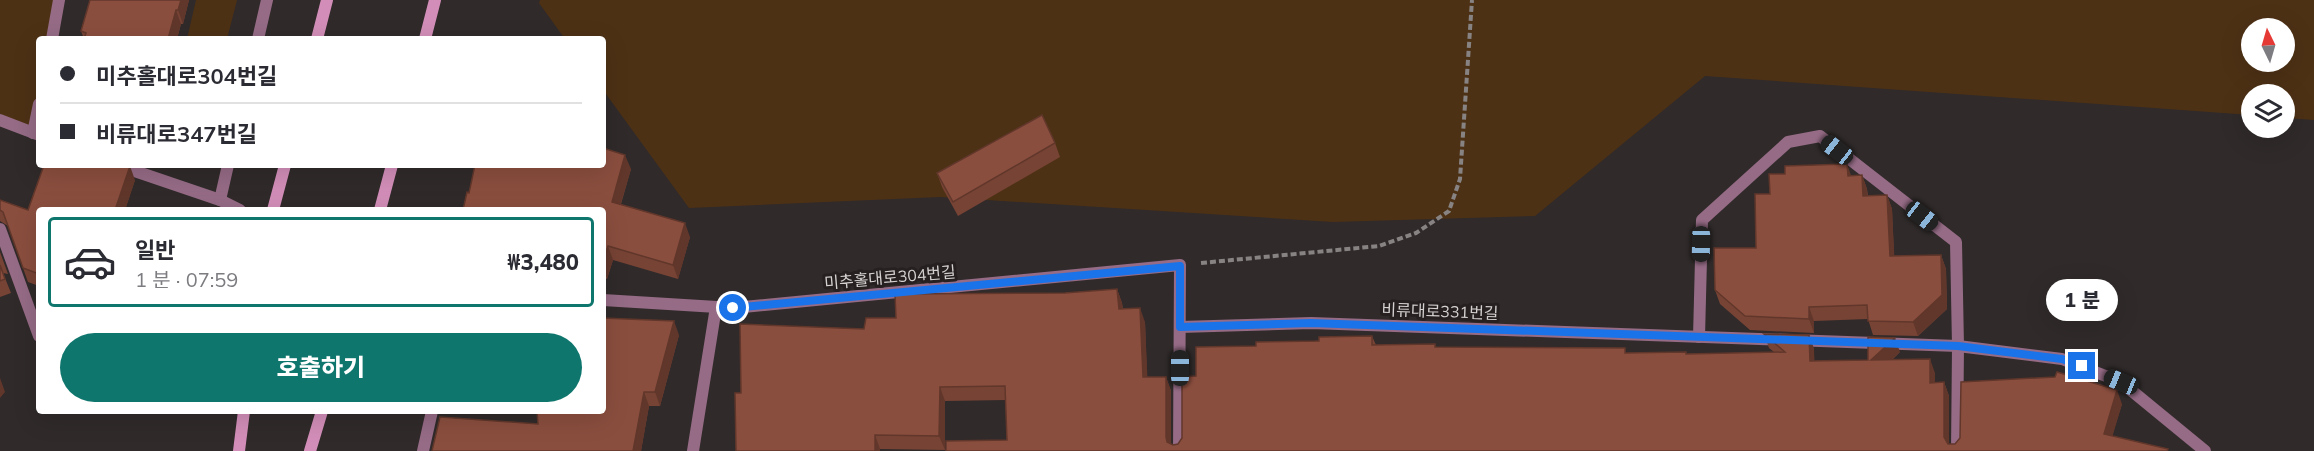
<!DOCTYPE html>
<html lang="ko">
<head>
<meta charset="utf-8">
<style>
  body { margin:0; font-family:Mulish,"Noto Sans KR",sans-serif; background:#f2f2f3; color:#2b2b33; height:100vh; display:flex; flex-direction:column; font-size:22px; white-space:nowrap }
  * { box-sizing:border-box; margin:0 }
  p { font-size:20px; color:#7c7c81 }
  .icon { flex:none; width:33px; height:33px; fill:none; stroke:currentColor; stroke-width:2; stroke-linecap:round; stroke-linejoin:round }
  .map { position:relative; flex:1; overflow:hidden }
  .panel { position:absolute; left:36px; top:207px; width:570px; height:207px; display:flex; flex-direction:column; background:#fff; border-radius:6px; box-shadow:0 6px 24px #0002 }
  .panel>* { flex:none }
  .hud { position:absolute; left:36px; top:36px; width:570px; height:132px; border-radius:6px; box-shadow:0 6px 24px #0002; display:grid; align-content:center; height:132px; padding:0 24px; background:#fff }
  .needle { width:39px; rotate:355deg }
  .buttons { position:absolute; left:2241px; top:18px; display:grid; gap:12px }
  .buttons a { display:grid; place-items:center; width:54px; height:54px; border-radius:50%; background:#fff; box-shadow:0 6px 24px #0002; font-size:30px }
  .end { position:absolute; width:27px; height:27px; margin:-14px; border:8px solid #1a73e8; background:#fff; box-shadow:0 0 0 3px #fff }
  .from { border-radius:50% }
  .bubble { position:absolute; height:42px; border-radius:21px; background:#fff; box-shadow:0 6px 24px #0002; font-size:20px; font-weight:800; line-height:42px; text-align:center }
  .car { position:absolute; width:18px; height:36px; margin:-18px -9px; border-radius:8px; box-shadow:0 0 4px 2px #0007; background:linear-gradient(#222 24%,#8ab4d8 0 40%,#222 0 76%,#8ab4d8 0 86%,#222 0) }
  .hud b { display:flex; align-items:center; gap:21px; height:57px; font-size:22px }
  .hud b+b { border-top:2px solid #e1e1e2 }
  .hud i { width:15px; height:15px; background:#2b2b33 }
  ul { padding:10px 0 0; list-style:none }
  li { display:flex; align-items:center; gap:18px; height:90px; margin:0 12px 9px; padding:0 12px; border:3px solid transparent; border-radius:6px }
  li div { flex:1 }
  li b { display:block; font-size:22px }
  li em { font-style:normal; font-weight:800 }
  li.selected { border-color:#0f766e }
  li>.icon { width:54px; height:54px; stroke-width:1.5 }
  .button { display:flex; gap:12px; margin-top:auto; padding:12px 24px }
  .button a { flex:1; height:69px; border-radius:36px; background:#0f766e; color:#fff; font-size:24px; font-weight:800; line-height:69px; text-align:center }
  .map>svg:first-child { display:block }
</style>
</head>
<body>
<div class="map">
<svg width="2314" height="451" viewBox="0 0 2314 451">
  <rect width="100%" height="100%" fill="#302a2a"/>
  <g fill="#4d3115" fill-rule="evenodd">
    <polygon points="0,0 59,0 52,39 39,39 39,104 33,133 0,121"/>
    <polygon points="196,0 237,0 227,39 187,39"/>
    <path d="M540 0H2314V120L2285 118 2284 94H2252L2251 115 1705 76 1535 216 1333 222 940 197 689 208 603 90V39H565L539 3ZM2252 28H2284V62H2252Z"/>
  </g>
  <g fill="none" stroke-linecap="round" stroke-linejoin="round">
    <polyline stroke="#888383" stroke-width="4" stroke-dasharray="6 3" stroke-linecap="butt" points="1201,263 1379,246 1416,233 1449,211 1460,179 1472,0"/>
    <g stroke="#956b85" stroke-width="12">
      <polyline points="52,39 59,0"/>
      <polyline points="258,39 267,0"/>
      <polyline points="0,120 39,135"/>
      <polyline points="33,133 39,104"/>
      <polyline points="117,165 220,200 240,210"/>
      <polyline points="220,200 228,165"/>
      <polyline points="0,229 39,336"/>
      <polyline points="603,300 733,308 1180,265 1179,451"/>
      <polyline points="1180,327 1311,323 1958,346 2062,359 2121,382 2205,451"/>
      <polyline points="1699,337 1702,220 1788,142 1820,136 1956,242 1958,346 1957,451"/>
      <polyline points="423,451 432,411"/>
      <polyline points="693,451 716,307"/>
    </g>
    <g stroke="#d28eb8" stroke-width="12">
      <polyline points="317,39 327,0"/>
      <polyline points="425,39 435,0"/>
      <polyline points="273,210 285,165"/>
      <polyline points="380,210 392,165"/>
      <polyline points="239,451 244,411"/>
      <polyline points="310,451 322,411"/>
    </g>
  </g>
  <g fill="#774335">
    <polygon points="90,0 189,0 183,24 181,24 177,39 84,39 81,31"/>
    <polygon points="1055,143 1060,157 958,216 942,187 937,173"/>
    <polygon points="631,169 621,204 690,237 678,279 613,260 607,279 603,277 603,210 469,193"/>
    <polygon points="1851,175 1862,175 1867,189 1868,196 1887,195 1892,209 1894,256 1941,255 1946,269 1947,309 1918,336 1873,335 1868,319 1814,321 1814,333 1750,330 1720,304 1715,290 1756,248 1770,194"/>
    <polygon points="135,180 125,210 39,210 39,286 28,282 8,226 0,221 0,200 28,210"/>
    <polygon points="0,252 8,274 3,273 11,293 0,297"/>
    <polygon points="1117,289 1122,303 1123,309 1145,322 1147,377 1166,377 1171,391 1171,444 1173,445 1178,444 1182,438 1196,376 1256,346 1372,336 1376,345 1626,353 1686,352 1686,354 1774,352 1769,348 1764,334 1809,335 1814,349 1814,361 1868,360 1900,352 1892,360 1935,373 1935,383 1944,382 1949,396 1949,444 1955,444 2122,404 2112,436 2168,449 946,451 1007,440 1006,400 945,401 945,450 880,449 880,451 736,451 741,393 864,329 896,318 1065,293"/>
    <polygon points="679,335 660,406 649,406 641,451 432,451 538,424"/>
  </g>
  <g fill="#61372b">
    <polygon points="181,0 189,0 183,24 178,10"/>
    <polygon points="176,10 181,24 177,39 168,39"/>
    <polygon points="625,155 631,169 617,216 612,202"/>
    <polygon points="1847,164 1852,178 1848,176"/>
    <polygon points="130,166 135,180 125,210 115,210"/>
    <polygon points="1862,175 1867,189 1868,210 1863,196"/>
    <polygon points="1887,195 1892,209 1895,270 1890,256"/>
    <polygon points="685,223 690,237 678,279 673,265"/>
    <polygon points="608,246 613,260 607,279 603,267 603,261"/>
    <polygon points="1941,255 1946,269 1947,309 1918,336 1913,322"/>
    <polygon points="1117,289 1122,303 1124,323 1119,309"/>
    <polygon points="1809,307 1814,321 1814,333 1809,319"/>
    <polygon points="1140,308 1145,322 1148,391 1143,377"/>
    <polygon points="674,321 679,335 660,406 655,392"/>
    <polygon points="1809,335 1814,349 1815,375 1810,361"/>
    <polygon points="1895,338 1900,352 1876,374 1871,360"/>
    <polygon points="1930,359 1935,373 1935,397 1930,383"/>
    <polygon points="1166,377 1171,391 1171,451 1166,437"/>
    <polygon points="0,378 5,392 0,398"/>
    <polygon points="1944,382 1949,396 1949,451 1944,437"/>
    <polygon points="940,387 945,401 945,450 939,436"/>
    <polygon points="2117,390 2122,404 2109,448 2104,434"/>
    <polygon points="644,392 649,406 641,451 633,451"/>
    <polygon points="875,435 880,449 880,451 875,451"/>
  </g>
  <g fill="#8a4e3e" stroke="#61372b" stroke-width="1.5">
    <polygon points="90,0 181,0 178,10 176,10 168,39 84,39 86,33 81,31"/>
    <polygon points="1042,115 1055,143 953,202 937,173"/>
    <polygon points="603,148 625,155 612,202 685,223 673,265 608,246 603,261 603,210 463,210 467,192 469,193 475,165 603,165"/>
    <polygon points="1847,164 1848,176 1862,175 1863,196 1887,195 1890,256 1941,255 1942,295 1913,322 1868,321 1867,305 1809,307 1809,319 1745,316 1715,290 1714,248 1756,248 1755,194 1770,194 1769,174 1785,174 1785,166"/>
    <polygon points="44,165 127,165 130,166 115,210 39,210 39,274 23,268 3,212 0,210 0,200 28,210"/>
    <polygon points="0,265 5,279 0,281"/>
    <polygon points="1117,289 1119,309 1140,308 1143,377 1166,377 1166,437 1167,442 1173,445 1178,444 1182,438 1182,377 1196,376 1196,347 1256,346 1256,342 1319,341 1319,337 1372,336 1372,345 1435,344 1435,347 1625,348 1625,353 1686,352 1686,354 1785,352 1764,334 1809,335 1810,361 1868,360 1868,337 1895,338 1871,360 1930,359 1930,383 1944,382 1944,437 1948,444 1955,444 1960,438 1961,382 2055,377 2057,372 2117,390 2104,434 2168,449 2167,451 946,451 946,441 1007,440 1005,386 940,387 939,436 875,435 875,451 736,451 735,393 741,393 740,324 864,329 866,318 896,318 895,294 1065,293"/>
    <polygon points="603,318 674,321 655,392 644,392 633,451 432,451 440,417 538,424 537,411 603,411"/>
  </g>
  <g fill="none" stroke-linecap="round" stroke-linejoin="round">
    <polyline stroke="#1a73e8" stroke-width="8" points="733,308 1180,266 1180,327 1311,323 1958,346 2062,359 2082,366"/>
  </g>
  <g text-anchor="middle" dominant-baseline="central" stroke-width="6" stroke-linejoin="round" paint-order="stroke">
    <g font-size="16" fill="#d5d1d1" stroke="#262021">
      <text transform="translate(890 277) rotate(-5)">미추홀대로304번길</text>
      <text transform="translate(1440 311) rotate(2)">비류대로331번길</text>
    </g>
  </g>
</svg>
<div class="buttons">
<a><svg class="needle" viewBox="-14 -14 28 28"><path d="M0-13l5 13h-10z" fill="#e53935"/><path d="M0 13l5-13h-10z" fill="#7c7c81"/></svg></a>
<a><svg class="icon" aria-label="layers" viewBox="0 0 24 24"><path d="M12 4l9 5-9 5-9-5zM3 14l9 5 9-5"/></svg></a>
</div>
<i class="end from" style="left:733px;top:308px"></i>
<i class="end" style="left:2082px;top:366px"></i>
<div class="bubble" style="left:2046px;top:279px;width:72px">1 분</div>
<i class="car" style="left:1837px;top:150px;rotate:308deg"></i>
<i class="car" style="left:1922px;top:216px;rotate:128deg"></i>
<i class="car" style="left:1701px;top:244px;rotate:181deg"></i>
<i class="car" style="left:1180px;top:368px;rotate:0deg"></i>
<i class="car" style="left:2121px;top:382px;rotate:292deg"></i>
<div class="hud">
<b><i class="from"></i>미추홀대로304번길</b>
<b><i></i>비류대로347번길</b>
</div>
<section class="panel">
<ul>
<li class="selected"><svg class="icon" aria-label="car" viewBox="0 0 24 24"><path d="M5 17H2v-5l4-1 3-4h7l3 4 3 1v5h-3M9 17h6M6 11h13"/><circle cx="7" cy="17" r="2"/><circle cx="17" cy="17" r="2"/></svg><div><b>일반</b><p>1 분 · 07:59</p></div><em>₩3,480</em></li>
</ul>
<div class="button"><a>호출하기</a></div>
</section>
</div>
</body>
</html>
